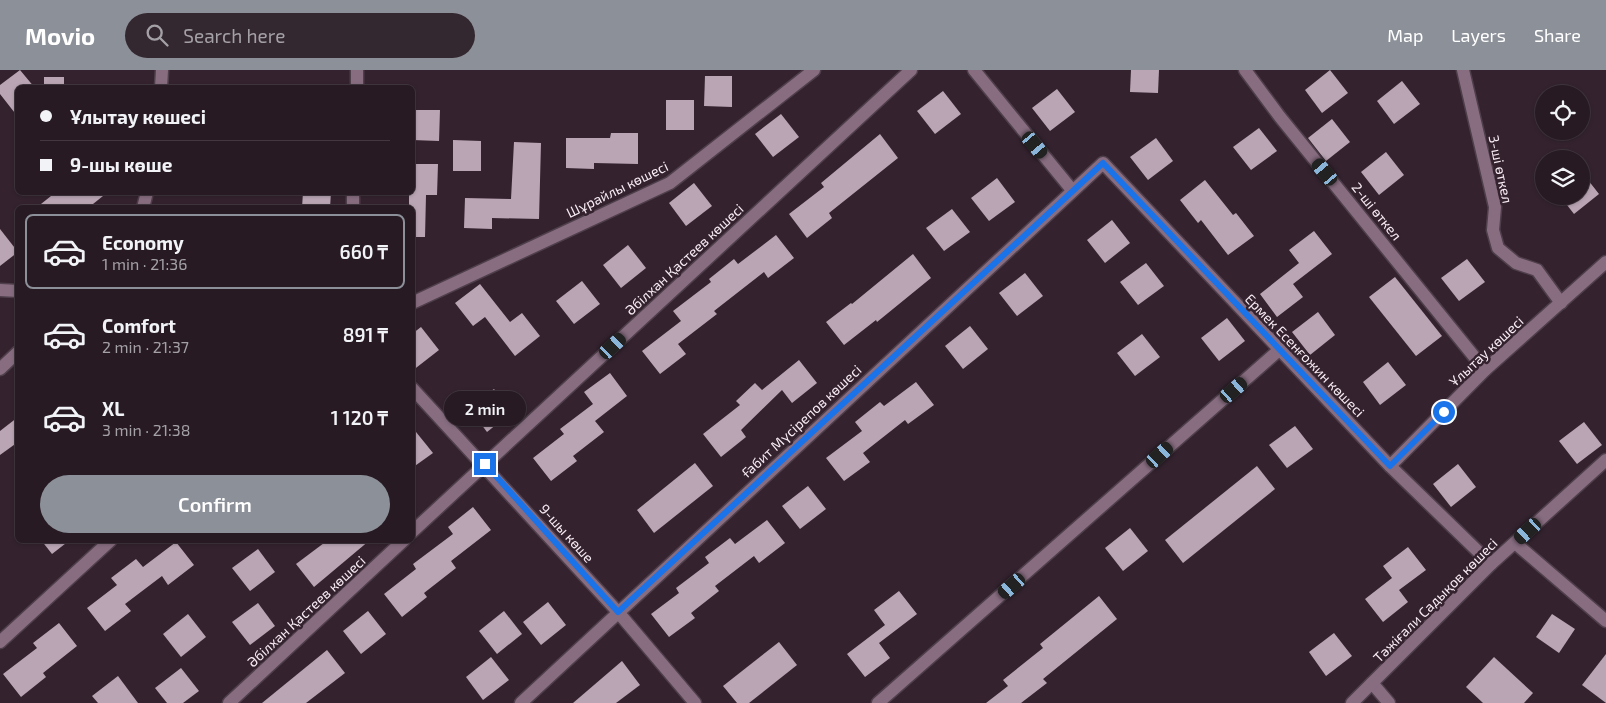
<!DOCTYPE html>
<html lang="en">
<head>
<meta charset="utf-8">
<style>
  body { margin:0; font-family:"Exo 2",sans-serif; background:#332730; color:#f1f3f6; height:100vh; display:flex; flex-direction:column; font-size:19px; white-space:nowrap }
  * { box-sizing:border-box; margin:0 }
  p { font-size:16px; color:#a4a1a6 }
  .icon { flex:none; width:28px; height:28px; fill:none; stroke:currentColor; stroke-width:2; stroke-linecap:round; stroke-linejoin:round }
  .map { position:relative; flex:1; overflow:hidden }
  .side { position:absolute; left:15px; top:135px; width:400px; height:338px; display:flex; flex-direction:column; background:#271a23; border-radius:8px; box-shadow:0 1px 4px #0004,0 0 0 1px #433841 }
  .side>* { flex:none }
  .hud { position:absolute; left:15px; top:15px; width:400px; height:110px; border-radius:8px; box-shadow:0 1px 4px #0004,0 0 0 1px #433841; display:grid; align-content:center; height:110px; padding:0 25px; background:#271a23 }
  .buttons { position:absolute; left:1535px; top:15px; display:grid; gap:10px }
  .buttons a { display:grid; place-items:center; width:55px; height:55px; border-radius:50%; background:#271a23; box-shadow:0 1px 4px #0004,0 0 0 1px #433841; font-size:25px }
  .end { position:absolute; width:22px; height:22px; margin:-11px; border:6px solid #1a73e8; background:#fff; box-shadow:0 0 0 2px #fff }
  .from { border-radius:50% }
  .bubble { position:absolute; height:35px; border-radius:18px; background:#271a23; box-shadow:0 1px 4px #0004,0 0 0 1px #433841; font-size:16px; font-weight:600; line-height:35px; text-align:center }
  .car { position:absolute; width:15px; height:30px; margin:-15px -8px; border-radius:6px; box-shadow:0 0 4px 1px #0007; background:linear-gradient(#222 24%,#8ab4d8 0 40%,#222 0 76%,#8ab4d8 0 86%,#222 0) }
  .hud b { display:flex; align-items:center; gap:18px; height:48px; font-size:19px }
  .hud b+b { border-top:1px solid #433841 }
  .hud i { width:12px; height:12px; background:#f1f3f6 }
  ul { padding:9px 0 0; list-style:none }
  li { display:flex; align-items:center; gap:15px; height:75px; margin:0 10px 8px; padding:0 15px; border:2px solid transparent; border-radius:8px }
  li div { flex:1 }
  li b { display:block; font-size:19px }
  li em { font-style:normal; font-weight:600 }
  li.current { border-color:#8c9099 }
  li>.icon { width:45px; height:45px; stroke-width:1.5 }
  .action { display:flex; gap:10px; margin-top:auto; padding:10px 25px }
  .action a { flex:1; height:58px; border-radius:30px; background:#8c9099; color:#fff; font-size:20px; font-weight:600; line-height:58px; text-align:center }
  header { display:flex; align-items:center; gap:30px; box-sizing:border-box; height:70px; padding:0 25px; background:#8c9099; color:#fff }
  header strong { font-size:24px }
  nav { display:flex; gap:28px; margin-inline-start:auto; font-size:18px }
  .search { width:350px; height:45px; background:#332730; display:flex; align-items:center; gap:12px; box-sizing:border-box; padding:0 18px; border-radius:28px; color:#a4a1a6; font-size:19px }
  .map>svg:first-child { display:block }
</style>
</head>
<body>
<header>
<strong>Movio</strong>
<div class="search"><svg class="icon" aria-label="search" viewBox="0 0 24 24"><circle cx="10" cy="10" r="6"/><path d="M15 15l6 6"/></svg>Search here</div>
<nav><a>Map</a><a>Layers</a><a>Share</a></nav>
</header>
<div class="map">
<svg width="1606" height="633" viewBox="0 0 1606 633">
  <rect width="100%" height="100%" fill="#34232f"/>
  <g fill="#baa5b4">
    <polygon points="20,0 35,18 18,18 18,47 0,24 0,15"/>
    <polygon points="1131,0 1159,0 1158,23 1130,22"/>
    <polygon points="1330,0 1348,23 1322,43 1305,20"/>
    <polygon points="705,6 732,6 732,37 704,36"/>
    <rect x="44" y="7" width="20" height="11"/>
    <polygon points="1402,11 1420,34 1394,54 1377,31"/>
    <polygon points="1057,19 1075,42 1050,61 1032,38"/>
    <polygon points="943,21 961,44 935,64 917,41"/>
    <rect x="666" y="30" width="28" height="30"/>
    <polygon points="412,40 440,40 439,71 412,70"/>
    <polygon points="781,44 799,67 773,87 755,64"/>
    <polygon points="1332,49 1350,72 1326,91 1308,68"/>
    <polygon points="1259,58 1277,81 1251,100 1233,77"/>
    <polygon points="611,63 638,63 638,94 594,93 594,99 566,98 566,68 610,68"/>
    <polygon points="880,64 898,88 829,143 832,148 807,168 789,144 824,117 821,113"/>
    <polygon points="1156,68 1173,91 1148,110 1130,87"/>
    <polygon points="453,70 481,71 481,101 453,101"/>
    <polygon points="514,72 541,73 539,149 492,148 492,159 464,158 465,128 511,129"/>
    <polygon points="1386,82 1404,105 1379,125 1361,102"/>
    <polygon points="412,94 438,94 437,125 426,125 425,167 412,167 412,138 409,138 409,122 412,122"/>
    <polygon points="1581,101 1599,124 1574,144 1560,126 1581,126"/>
    <polygon points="997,108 1015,132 989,151 971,128"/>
    <polygon points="1205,110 1233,145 1236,143 1254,166 1228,185 1201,150 1198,153 1180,130"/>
    <polygon points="694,113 712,136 686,156 669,133"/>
    <polygon points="56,122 108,122 88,138 36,138"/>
    <polygon points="303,122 331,122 330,138 302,138"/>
    <polygon points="952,139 970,162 944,181 926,158"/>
    <polygon points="1112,150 1130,173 1105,193 1087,170"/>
    <polygon points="0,159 18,182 0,196"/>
    <polygon points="1314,161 1332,184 1293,214 1303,227 1277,247 1260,224 1299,193 1289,180"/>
    <polygon points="776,165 794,188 768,208 764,202 714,241 717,244 678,274 686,284 660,304 642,281 681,251 673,241 711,212 709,209 734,189 738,194"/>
    <polygon points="628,175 646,198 621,218 603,195"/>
    <polygon points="913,184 931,208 877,252 876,250 844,275 826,252 851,233 852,234"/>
    <polygon points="1467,189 1485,212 1459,231 1441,208"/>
    <polygon points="1146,193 1164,216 1138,235 1120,212"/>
    <polygon points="1025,203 1043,226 1017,246 999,223"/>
    <polygon points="1395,207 1442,266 1416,286 1369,227"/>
    <polygon points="582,211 600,234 574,254 556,231"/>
    <polygon points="480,214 510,252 522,243 540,266 515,286 485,247 473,256 455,233"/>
    <polygon points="1318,242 1335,265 1310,285 1292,262"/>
    <polygon points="1227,248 1245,271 1219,291 1201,268"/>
    <polygon points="970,256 988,279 963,299 945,276"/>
    <polygon points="421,257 439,280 412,301 412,264"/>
    <polygon points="1142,264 1160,287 1135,306 1117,283"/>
    <polygon points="799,290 817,313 792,333 782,320 741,360 746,367 721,387 703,364 740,335 736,331 755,313 762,320"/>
    <polygon points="1388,292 1406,315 1380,335 1363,312"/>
    <polygon points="610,303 627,326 595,351 604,362 573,386 577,391 551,411 533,388 564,364 560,359 593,334 584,322"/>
    <polygon points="916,312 934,335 908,354 905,350 863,383 870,392 844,411 826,388 862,361 855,352 880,332 884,336"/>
    <polygon points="494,319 512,342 487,362 469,338"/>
    <polygon points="18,347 18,372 0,385 0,361"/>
    <polygon points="1584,352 1602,375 1577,394 1559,371"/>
    <polygon points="1295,356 1313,379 1287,398 1269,375"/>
    <polygon points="412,357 433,383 412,398"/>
    <polygon points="695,393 713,416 654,463 637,440"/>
    <polygon points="1458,394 1476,417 1451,437 1433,414"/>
    <polygon points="1257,396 1275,419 1183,493 1165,470"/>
    <polygon points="808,416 826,439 800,459 782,436"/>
    <polygon points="473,437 491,460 451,491 456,498 424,523 427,527 402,547 384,524 416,499 413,494 453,464 448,457"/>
    <polygon points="767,450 785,473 759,493 754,486 715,516 719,521 691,543 695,548 669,567 651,544 679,523 676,518 709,493 705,487 730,468 735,474"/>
    <polygon points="1130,458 1148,481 1123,501 1105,478"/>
    <polygon points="41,470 70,470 52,484"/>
    <polygon points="328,470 370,470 314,517 296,494"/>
    <polygon points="176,472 194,495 168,515 162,506 125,534 131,541 105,561 87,538 117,515 111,508 136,489 143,497"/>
    <polygon points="1408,477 1426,500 1399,520 1408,532 1383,552 1365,529 1392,508 1383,496"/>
    <polygon points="258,479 275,502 250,521 232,498"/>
    <polygon points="899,521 917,544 879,573 890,588 865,607 847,584 885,555 874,540"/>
    <polygon points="1099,526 1117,549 1043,609 1047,613 1021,633 986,633 1008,616 1003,610 1043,578 1040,574"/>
    <polygon points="548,532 566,555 541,575 523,552"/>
    <polygon points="258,533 275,556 250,575 232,552"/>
    <polygon points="368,541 386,564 361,584 343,561"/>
    <polygon points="504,541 522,564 497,584 479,561"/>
    <polygon points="188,544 206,567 181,587 163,564"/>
    <polygon points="1552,544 1575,559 1559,583 1536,567"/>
    <polygon points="59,553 77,576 43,603 46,607 21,627 3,604 37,578 33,573"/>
    <polygon points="1334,563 1352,586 1326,606 1309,582"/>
    <polygon points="779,572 797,595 749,633 737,633 723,616"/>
    <polygon points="327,580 345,603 306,633 262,633"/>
    <polygon points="1606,584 1606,633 1582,615"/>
    <polygon points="491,587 509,610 483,630 466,607"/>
    <polygon points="1494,587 1533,623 1524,633 1483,633 1466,617"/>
    <polygon points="622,591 640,615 616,633 573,633"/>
    <polygon points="181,598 199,621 183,633 167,633 155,618"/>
    <polygon points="118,606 138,633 98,633 92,626"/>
  </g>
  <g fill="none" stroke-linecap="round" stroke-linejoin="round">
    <g stroke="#4f3f4b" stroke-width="15">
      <g id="minor">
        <polyline points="974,0 1072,120"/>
        <polyline points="1245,0 1280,47 1485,300"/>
        <polyline points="1463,0 1495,137 1493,160 1498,178 1516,193 1537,200 1561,233"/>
        <polyline points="161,18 162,0"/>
        <polyline points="357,18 357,0"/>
        <polyline points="143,138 147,122"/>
        <polyline points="353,138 353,122"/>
        <polyline points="0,220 18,221"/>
        <polyline points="412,233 670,113 814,0"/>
        <polyline points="0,299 18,282"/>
        <polyline points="412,318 618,542 695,633"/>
        <polyline points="1390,396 1485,300 1606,192"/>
        <polyline points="412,462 911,0"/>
        <polyline points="1515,473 1606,551"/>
        <polyline points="0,572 111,470"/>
        <polyline points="1372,613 1389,633"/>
        <polyline points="229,633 404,470"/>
        <polyline points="521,633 1103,93 1390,396 1491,494"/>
        <polyline points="878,633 1279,280"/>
        <polyline points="1352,633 1491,494 1606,390"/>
      </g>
    </g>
    <use href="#minor" stroke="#886d81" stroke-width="12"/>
  </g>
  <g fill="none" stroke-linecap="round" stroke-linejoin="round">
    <polyline stroke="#1a73e8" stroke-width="6" points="485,394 618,542 1103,93 1390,396 1444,342"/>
  </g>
  <g text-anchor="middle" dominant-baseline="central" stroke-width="5" stroke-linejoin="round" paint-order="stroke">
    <g font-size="14" fill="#f8ecf4" stroke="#34232f">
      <text transform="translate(1501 99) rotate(78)">3-шi өткел</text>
      <text transform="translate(617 119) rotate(-26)">Шұрайлы көшесі</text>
      <text transform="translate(1377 141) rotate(51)">2-шi өткел</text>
      <text transform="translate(684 189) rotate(-43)">Әбілхан Қастеев көшесi</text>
      <text transform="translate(1486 281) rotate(-43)">Ұлытау көшесi</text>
      <text transform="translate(1305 285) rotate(46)">Ермек Есенғожин көшесі</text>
      <text transform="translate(801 351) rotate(-43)">Ғабит Мүсірепов көшесi</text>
      <text transform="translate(567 463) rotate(48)">9-шы көше</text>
      <text transform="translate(1435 530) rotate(-45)">Тәжіғали Садықов көшесі</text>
      <text transform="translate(306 541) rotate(-43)">Әбілхан Қастеев көшесi</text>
    </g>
  </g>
</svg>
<div class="buttons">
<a><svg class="icon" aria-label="locate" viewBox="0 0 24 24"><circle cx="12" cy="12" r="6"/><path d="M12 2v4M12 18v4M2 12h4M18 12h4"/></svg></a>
<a><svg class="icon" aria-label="layers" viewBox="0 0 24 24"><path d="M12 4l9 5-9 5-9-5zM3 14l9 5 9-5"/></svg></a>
</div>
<i class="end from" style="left:1444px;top:342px"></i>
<i class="end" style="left:485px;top:394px"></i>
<div class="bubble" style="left:444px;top:321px;width:82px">2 min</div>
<i class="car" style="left:1035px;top:75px;rotate:140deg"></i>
<i class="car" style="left:1325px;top:102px;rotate:320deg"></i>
<i class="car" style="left:613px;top:276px;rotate:47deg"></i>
<i class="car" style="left:1234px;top:320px;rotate:49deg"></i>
<i class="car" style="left:1160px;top:385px;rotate:48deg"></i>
<i class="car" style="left:1528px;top:461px;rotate:228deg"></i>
<i class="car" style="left:1012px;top:516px;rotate:229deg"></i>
<div class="hud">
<b><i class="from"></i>Ұлытау көшесi</b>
<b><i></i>9-шы көше</b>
</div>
<section class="side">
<ul>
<li class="current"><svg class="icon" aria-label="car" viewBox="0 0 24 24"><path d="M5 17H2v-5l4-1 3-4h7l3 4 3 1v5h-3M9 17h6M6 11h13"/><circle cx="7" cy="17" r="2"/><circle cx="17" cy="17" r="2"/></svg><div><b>Economy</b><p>1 min · 21:36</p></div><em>660 ₸</em></li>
<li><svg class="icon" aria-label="car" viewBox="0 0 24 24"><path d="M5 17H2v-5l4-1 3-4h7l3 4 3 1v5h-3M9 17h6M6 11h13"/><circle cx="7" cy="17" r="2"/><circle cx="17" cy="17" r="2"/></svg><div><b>Comfort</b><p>2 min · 21:37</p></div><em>891 ₸</em></li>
<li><svg class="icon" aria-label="car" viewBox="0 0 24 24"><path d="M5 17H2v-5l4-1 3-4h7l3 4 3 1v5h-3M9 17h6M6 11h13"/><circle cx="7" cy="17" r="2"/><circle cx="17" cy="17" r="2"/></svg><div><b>XL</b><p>3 min · 21:38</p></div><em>1 120 ₸</em></li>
</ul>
<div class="action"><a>Confirm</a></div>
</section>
</div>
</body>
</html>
